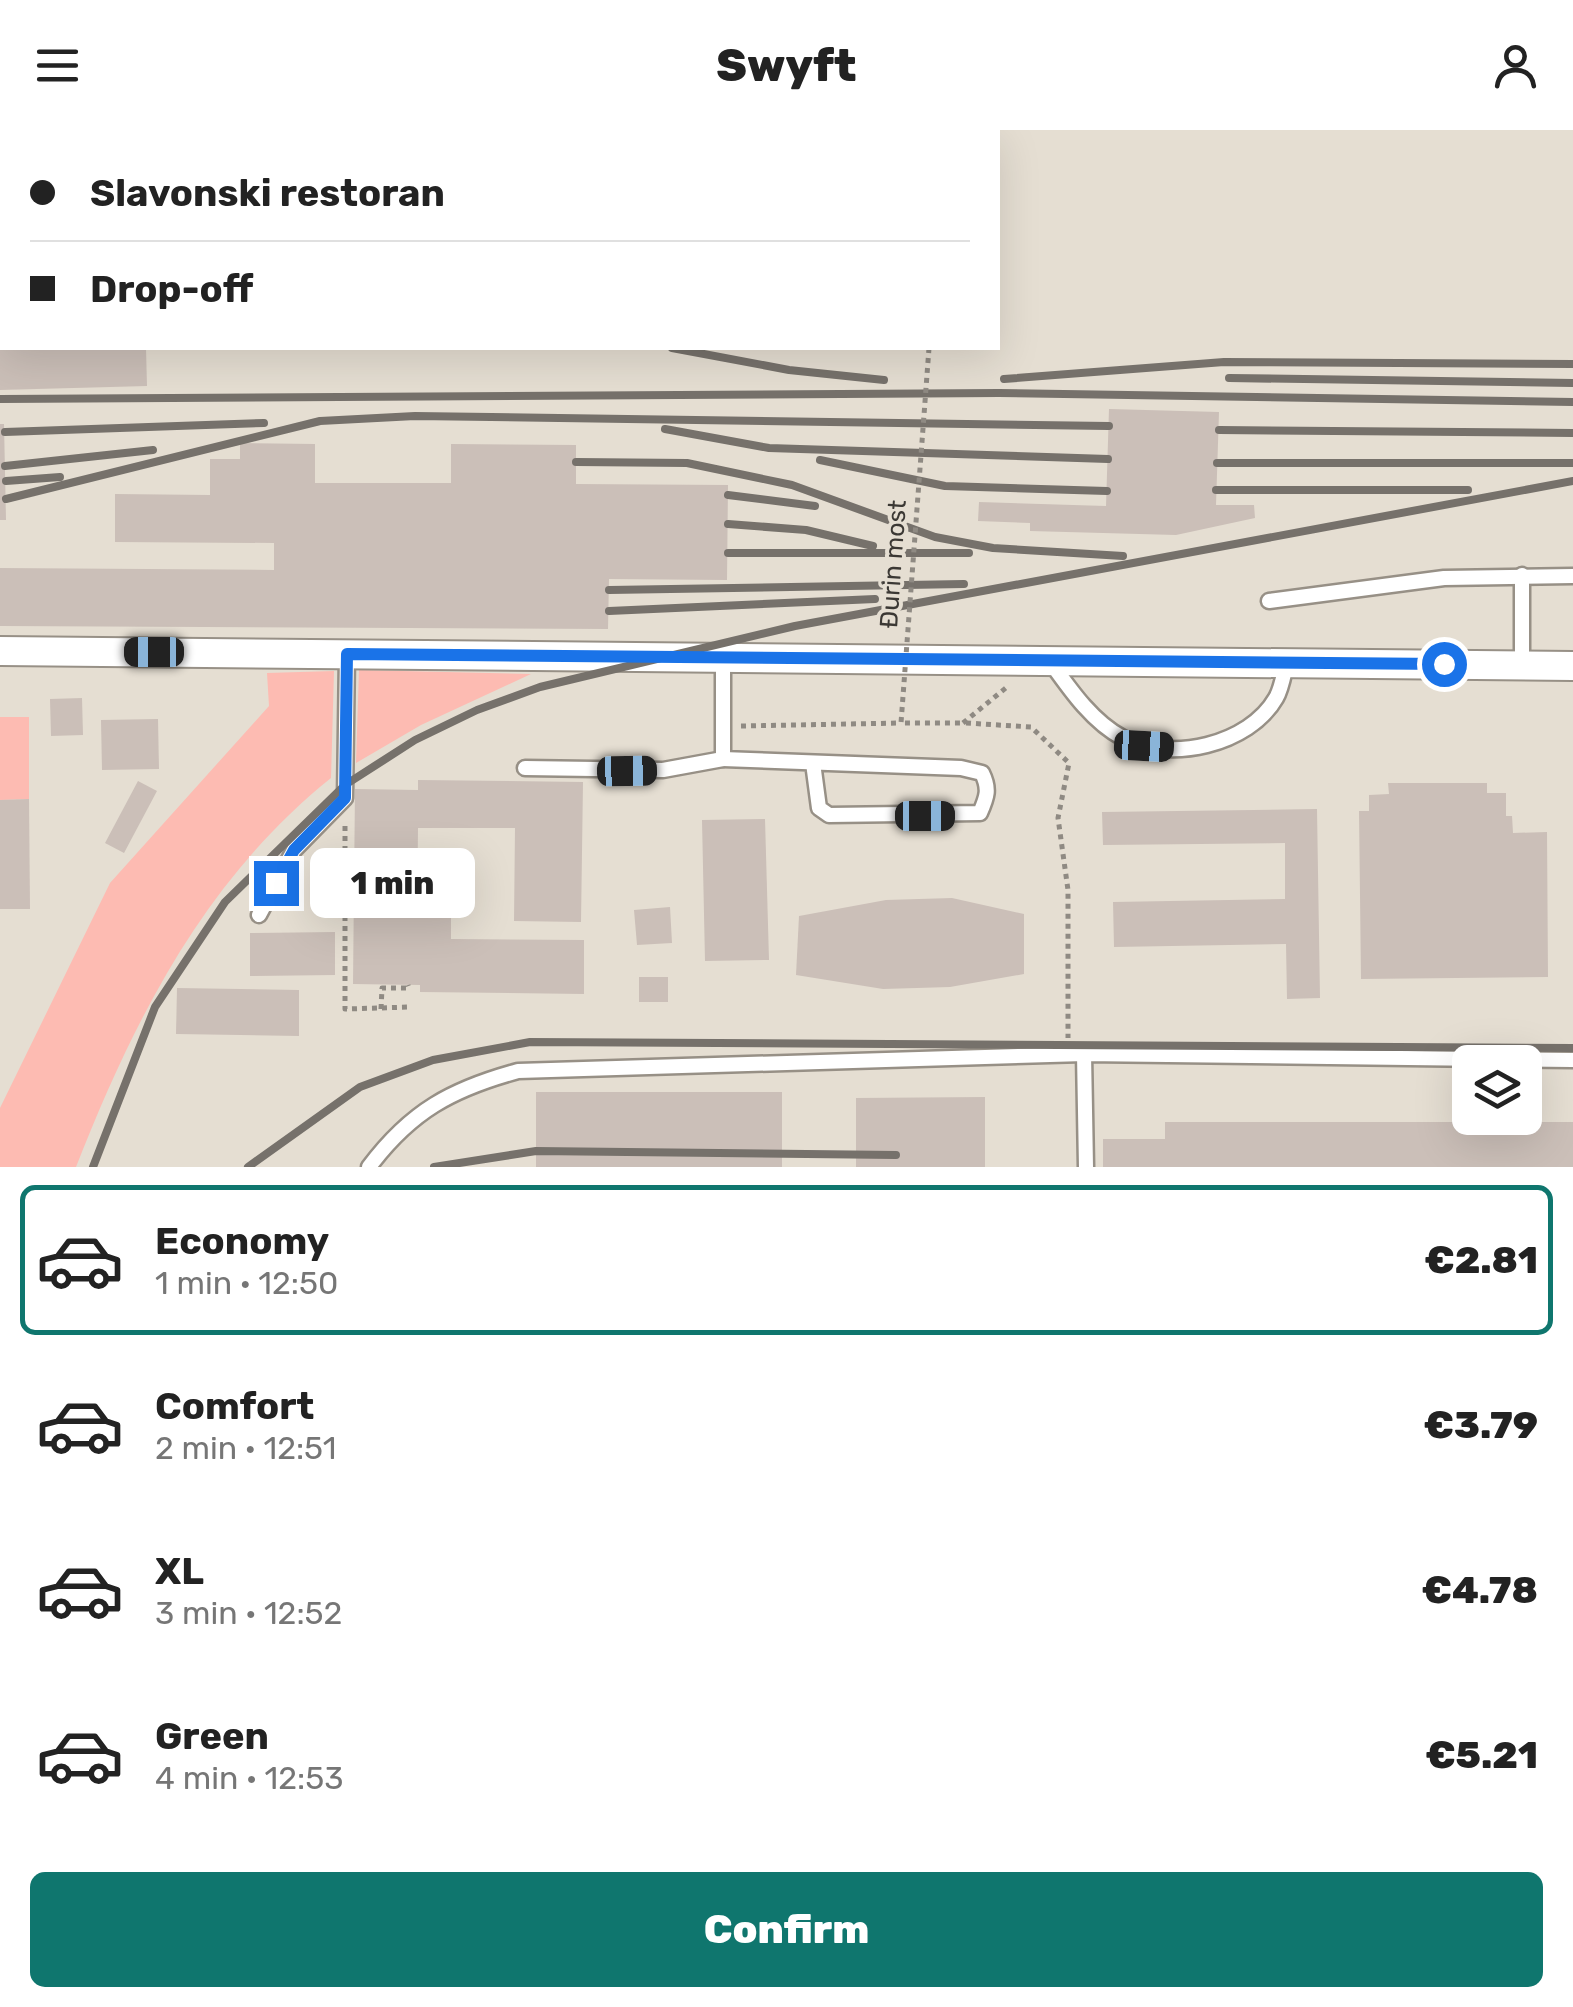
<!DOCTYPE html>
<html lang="en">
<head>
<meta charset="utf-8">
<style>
  body { margin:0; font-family:Rubik,sans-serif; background:#f2f2f2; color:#222; height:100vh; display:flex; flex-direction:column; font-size:38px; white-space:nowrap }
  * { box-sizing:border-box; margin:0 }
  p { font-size:32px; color:#767676 }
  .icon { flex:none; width:55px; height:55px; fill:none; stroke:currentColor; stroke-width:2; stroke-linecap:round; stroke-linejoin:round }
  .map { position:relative; height:1037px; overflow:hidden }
  .panel { display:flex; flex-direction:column; background:#fff; flex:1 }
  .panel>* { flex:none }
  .banner { position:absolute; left:0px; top:0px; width:1000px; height:220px; box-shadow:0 10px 40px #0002; display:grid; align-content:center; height:220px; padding:0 30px; background:#fff }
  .fabs { position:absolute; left:1452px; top:915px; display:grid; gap:20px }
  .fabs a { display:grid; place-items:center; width:90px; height:90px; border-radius:15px; background:#fff; box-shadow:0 10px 40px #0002; font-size:50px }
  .end { position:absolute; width:45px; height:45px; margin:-22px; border:12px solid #1a73e8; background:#fff; box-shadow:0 0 0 5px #fff }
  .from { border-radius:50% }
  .bubble { position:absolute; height:70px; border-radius:15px; background:#fff; box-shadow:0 10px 40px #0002; font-size:32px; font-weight:800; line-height:70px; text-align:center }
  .car { position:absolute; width:30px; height:60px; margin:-30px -15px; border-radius:12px; box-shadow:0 0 8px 2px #0007; background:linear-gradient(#222 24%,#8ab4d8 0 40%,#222 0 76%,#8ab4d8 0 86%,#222 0) }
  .banner b { display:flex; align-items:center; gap:35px; height:95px; font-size:38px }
  .banner b+b { border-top:2px solid #e0e0e0 }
  .banner i { width:25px; height:25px; background:#222 }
  ul { padding:18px 0 0; list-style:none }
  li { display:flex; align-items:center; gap:30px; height:150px; margin:0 20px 15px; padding:0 10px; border:5px solid transparent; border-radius:15px }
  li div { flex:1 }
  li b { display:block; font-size:38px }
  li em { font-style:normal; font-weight:800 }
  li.on { border-color:#0f766e }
  li>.icon { width:90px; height:90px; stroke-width:1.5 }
  .cta { display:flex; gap:20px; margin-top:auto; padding:20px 30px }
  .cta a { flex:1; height:115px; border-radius:15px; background:#0f766e; color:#fff; font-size:40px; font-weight:800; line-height:115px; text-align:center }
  header { display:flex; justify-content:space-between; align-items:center; height:130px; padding:0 30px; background:#fff; font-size:45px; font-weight:800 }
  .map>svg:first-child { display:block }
</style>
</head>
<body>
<header><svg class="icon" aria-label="menu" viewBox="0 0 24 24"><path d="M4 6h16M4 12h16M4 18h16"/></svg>Swyft<svg class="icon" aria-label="person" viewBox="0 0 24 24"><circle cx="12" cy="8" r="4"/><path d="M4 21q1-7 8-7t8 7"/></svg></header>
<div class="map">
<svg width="1573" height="1037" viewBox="0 0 1573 1037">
  <rect width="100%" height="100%" fill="#e5ded2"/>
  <g fill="#fdbbb2">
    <polygon points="359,540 531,544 421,595 356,633"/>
    <path d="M334 541 331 648C205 749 134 889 76 1037H0V978L110 753 269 576 267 543Z"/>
    <polygon points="0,587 29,587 29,669 0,670"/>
  </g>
  <g fill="#cbbfb8">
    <polygon points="0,218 146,218 147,256 0,260"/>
    <polygon points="1109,279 1219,282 1216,375 1254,375 1255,388 1176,405 1030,401 1030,393 978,391 979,372 1106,376"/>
    <polygon points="0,294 4,294 6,390 0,390"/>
    <polygon points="240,313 315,314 315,353 451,353 451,314 576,315 576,354 728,355 727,450 609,449 608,499 0,496 0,438 274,440 274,413 115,412 115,364 210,365 210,329 240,329"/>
    <polygon points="82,568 83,605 51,606 50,569"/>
    <polygon points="158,589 159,639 102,640 101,590"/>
    <polygon points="418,650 583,652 581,792 514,791 515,698 418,698 417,786 451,786 451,809 584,810 584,864 420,862 420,855 353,854 355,659 418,660"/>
    <polygon points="138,651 157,661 124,723 105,713"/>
    <polygon points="1388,653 1487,653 1487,663 1506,663 1506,686 1512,686 1513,703 1547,702 1548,847 1361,849 1359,681 1369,681 1369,665 1389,664"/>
    <polygon points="29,669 30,779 0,779 0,670"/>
    <polygon points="1317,679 1320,868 1287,869 1286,814 1114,817 1113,772 1285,769 1285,713 1103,715 1102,682"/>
    <polygon points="765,689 769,830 705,831 702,690"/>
    <polygon points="952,768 1024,784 1024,844 950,857 883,859 796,845 799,786 886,770"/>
    <polygon points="670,777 672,813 637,815 634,780"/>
    <polygon points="335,802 335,845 250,846 250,803"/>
    <rect x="639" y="847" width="29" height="25"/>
    <polygon points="177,858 299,860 299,906 176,904"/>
    <rect x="536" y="962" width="246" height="75"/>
    <polygon points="985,967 985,1037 856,1037 856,968"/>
    <polygon points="1165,992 1573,992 1573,1037 1103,1037 1103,1009 1165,1009"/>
  </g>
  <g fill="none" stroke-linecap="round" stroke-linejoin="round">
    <g stroke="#979086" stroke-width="19">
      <g id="lane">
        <polyline points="1269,471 1444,448 1573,446"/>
        <path d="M723 528V629L961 638 982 643C990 659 987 667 980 683L829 685 819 678 813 633"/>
        <path d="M1049 530C1069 558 1092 592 1123 608 1170 633 1249 615 1276 568 1282 558 1284 542 1287 531"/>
        <polyline points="1522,536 1522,445"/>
        <polyline points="525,638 663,640 723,629"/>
        <polyline points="259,785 294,720 345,668 347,524"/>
        <polyline points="1084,924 1086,1037"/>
        <path d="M369 1037C411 981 452 959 518 941L1084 924 1573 930"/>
      </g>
    </g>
    <g stroke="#979086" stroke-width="32">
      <polyline id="street" points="0,521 1573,536"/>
    </g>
    <g stroke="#8f8a83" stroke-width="5" stroke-dasharray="5 5" stroke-linecap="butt">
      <polyline points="944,2 945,0"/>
      <polyline points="963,593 1007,557"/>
      <polyline points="966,593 1031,597 1069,633 1058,688 1068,760 1068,908"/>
      <polyline points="741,596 901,593"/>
      <polyline points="345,696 345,879 411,877"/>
      <polyline points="381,879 382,858 409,858 408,855"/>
    </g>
    <use href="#lane" stroke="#fff" stroke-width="14"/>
    <use href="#street" stroke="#fff" stroke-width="28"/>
    <g stroke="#76716b" stroke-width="8">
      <polyline points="0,10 2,11"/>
      <polyline points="0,73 2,73"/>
      <polyline points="0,93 2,93"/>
      <polyline points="0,113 2,113"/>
      <polyline points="672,218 789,240 884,250"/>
      <polyline points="1229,248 1573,253"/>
      <polyline points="1004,249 1224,232 1573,234"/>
      <polyline points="0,269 999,263 1573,272"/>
      <polyline points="665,299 769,318 1108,329"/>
      <polyline points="1219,300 1573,303"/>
      <polyline points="5,302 264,293"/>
      <polyline points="820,330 945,356 1107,361"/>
      <polyline points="576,332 687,333 792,355 935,407 993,418 1123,426"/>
      <polyline points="1217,333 1573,333"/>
      <polyline points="5,336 153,320"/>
      <polyline points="6,351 60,347"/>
      <polyline points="1216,360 1468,360"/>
      <polyline points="728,365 815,376"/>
      <polyline points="6,369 320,291 415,286 1109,296"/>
      <polyline points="728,394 806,400 873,416"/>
      <polyline points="728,423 969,423"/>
      <polyline points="609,460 964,454"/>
      <polyline points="609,481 875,469"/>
      <polyline points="93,1037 155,877 225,772 345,655 415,610 477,580 540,557 795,496 1573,351"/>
      <polyline points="248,1037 360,957 433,930 530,912 1573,918"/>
      <polyline points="434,1037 536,1021 896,1025"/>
    </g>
    <polyline stroke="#8f8a83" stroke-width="5" stroke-dasharray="5 5" stroke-linecap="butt" points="929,218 901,593 963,593"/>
  </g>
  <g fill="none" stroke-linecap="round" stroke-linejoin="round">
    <polyline stroke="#1a73e8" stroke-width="12" points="276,753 294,720 345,668 347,524 1444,534"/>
  </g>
  <g text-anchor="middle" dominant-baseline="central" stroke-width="8" stroke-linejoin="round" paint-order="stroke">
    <g font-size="25" fill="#3b3834" stroke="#e5ded2">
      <text transform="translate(893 434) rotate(-86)">Đurin most</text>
    </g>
  </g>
</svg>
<div class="fabs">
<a><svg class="icon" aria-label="layers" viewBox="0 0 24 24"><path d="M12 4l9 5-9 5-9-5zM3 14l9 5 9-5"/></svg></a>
</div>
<i class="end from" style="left:1444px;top:534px"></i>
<i class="end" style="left:276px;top:753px"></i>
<div class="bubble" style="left:310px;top:718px;width:165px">1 min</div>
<i class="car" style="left:154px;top:522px;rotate:270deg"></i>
<i class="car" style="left:1144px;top:616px;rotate:93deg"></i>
<i class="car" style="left:627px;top:641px;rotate:89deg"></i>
<i class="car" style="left:925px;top:686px;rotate:90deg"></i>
<div class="banner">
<b><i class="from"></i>Slavonski restoran</b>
<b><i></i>Drop-off</b>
</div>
</div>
<section class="panel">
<ul>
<li class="on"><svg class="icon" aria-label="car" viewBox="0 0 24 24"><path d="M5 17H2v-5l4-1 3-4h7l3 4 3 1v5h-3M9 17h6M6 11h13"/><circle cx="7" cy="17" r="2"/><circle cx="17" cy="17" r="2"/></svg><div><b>Economy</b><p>1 min · 12:50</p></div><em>€2.81</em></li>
<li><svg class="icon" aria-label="car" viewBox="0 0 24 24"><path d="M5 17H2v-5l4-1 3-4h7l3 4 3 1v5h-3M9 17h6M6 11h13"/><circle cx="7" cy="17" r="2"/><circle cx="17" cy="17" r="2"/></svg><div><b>Comfort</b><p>2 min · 12:51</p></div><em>€3.79</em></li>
<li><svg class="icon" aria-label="car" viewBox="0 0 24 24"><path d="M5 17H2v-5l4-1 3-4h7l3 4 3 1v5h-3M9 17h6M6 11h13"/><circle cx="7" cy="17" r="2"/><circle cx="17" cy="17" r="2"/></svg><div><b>XL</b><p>3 min · 12:52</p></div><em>€4.78</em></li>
<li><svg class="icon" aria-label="car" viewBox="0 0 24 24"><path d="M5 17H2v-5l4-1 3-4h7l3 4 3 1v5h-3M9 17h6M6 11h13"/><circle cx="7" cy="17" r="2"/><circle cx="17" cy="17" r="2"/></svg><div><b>Green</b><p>4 min · 12:53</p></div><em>€5.21</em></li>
</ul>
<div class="cta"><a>Confirm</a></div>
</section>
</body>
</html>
